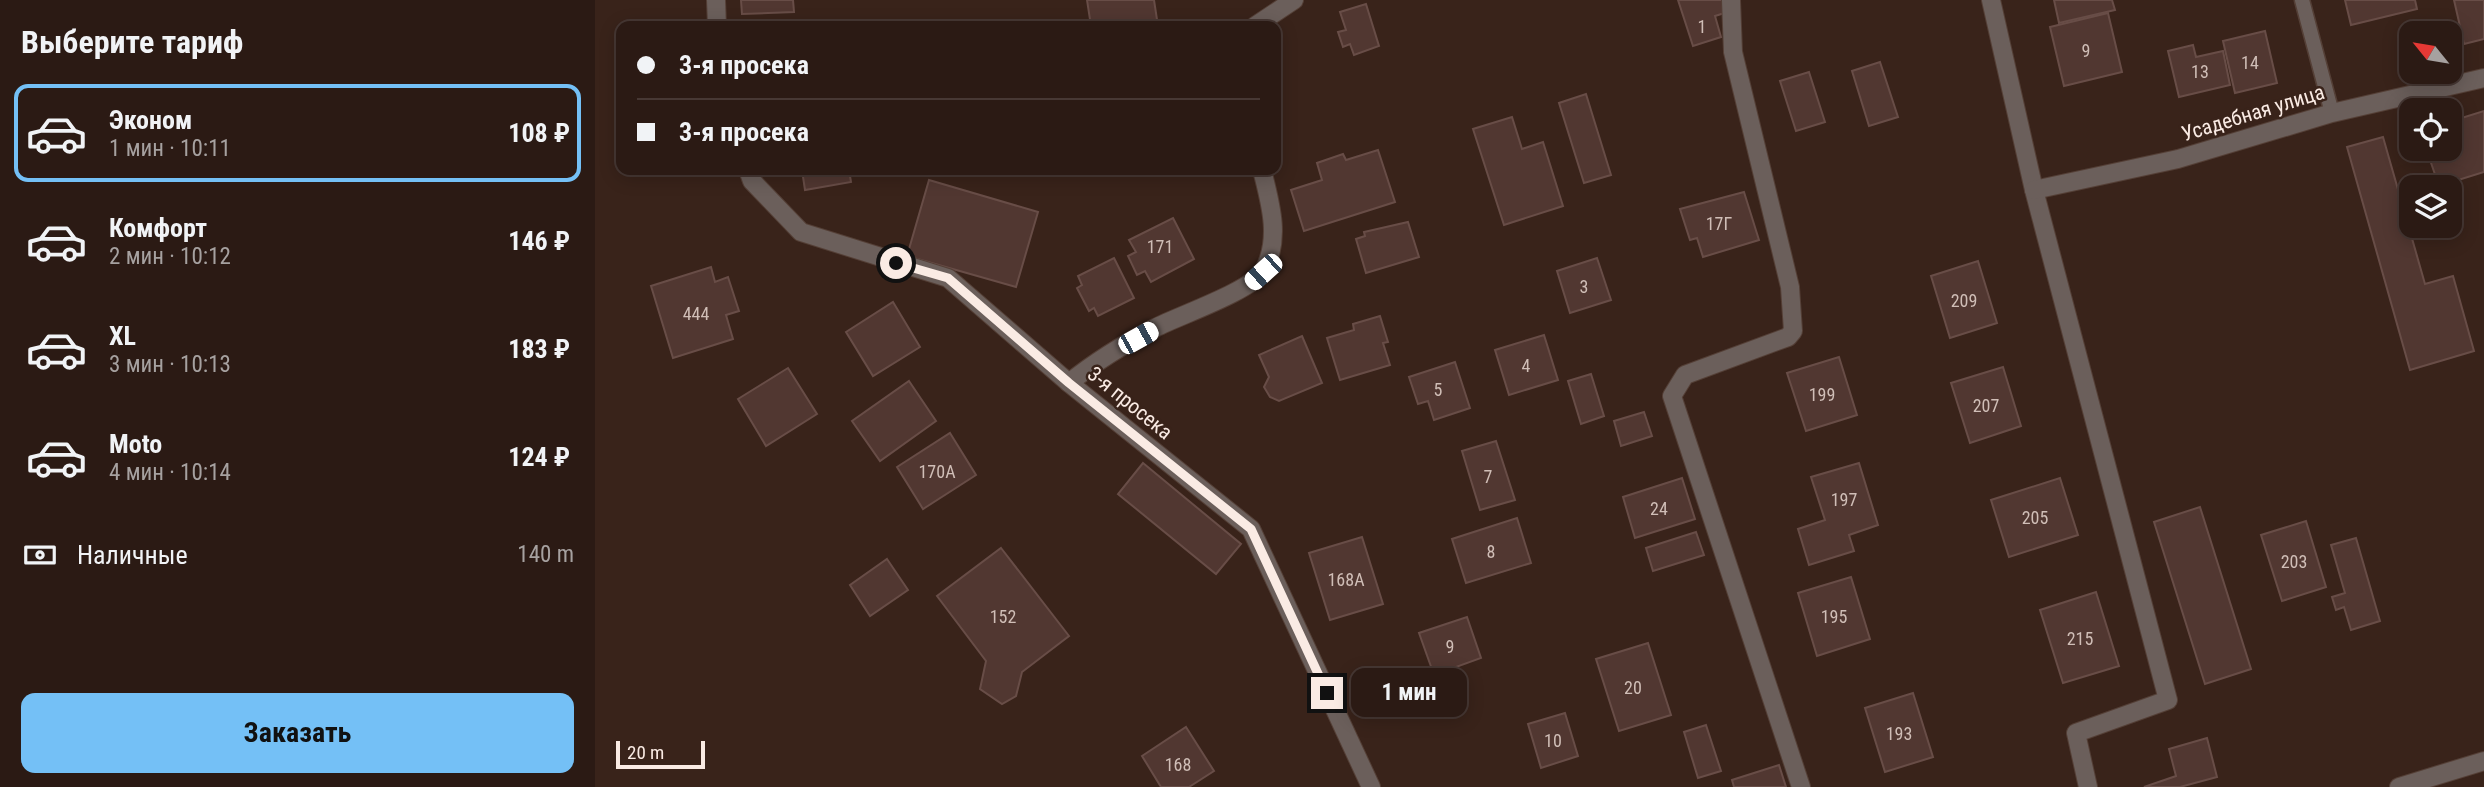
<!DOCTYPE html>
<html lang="ru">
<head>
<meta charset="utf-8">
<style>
  body { margin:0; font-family:"Roboto Condensed",sans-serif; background:#33231d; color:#f1f3f6; height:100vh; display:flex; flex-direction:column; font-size:26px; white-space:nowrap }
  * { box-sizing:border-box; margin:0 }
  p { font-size:23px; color:#a6a1a0 }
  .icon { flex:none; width:38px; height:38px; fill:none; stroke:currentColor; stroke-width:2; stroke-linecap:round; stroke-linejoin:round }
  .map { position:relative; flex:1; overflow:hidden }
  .panel { display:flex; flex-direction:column; background:#2b1a14; width:595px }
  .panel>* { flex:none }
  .hud { position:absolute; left:21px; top:21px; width:665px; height:154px; border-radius:14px; box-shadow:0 4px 18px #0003,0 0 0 2px #473834; display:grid; align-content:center; height:154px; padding:0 21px; background:#2b1a14 }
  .needle { width:46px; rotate:300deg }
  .tools { position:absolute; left:1804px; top:21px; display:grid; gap:14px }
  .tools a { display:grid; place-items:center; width:63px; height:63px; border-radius:14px; background:#2b1a14; box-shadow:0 4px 18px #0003,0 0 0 2px #473834; font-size:35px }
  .scale { position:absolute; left:21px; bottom:18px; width:89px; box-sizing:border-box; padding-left:7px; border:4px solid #faebe4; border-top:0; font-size:19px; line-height:24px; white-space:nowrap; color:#faebe4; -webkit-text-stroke:5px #39231a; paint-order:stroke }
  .end { position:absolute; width:32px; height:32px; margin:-16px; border:9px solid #faebe4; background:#111; box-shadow:0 0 0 4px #111 }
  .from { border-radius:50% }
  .bubble { position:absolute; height:49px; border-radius:14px; background:#2b1a14; box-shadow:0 4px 18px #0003,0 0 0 2px #473834; font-size:23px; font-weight:700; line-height:49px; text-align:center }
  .car { position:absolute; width:21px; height:42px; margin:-21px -10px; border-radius:9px; box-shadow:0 0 5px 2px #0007; background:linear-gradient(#fff 24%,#345 0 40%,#fff 0 76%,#345 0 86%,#fff 0) }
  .hud b { display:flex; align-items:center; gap:24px; height:66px; font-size:26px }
  .hud b+b { border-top:2px solid #473834 }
  .hud i { width:18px; height:18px; background:#f1f3f6 }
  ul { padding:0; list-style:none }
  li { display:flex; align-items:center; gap:21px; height:98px; margin:0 14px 10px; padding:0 7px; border:4px solid transparent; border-radius:14px }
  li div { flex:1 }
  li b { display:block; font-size:26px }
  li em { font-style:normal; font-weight:700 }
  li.selected { border-color:#74c0f6 }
  li>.icon { width:63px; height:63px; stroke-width:1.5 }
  h2 { padding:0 21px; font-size:32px; line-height:84px }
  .pay { display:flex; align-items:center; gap:18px; height:77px; padding:0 21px; font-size:26px }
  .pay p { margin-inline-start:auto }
  .cta { display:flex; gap:14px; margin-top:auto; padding:14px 21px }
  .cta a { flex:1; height:80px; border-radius:14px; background:#74c0f6; color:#111; font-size:28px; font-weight:700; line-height:80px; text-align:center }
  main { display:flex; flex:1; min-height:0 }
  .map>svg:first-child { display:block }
</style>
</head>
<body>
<main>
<section class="panel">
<h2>Выберите тариф</h2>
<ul>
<li class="selected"><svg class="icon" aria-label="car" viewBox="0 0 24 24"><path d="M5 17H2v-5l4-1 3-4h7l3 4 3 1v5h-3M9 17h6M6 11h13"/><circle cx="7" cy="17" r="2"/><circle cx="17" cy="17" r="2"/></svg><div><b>Эконом</b><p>1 мин · 10:11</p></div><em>108 ₽</em></li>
<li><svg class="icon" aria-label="car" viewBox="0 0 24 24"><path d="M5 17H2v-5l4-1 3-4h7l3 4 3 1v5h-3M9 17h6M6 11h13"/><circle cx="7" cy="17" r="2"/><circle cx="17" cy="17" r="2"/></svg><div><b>Комфорт</b><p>2 мин · 10:12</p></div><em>146 ₽</em></li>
<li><svg class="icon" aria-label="car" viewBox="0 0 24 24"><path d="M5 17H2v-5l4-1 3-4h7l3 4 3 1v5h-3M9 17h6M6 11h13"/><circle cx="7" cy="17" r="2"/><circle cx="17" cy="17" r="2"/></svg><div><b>XL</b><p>3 мин · 10:13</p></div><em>183 ₽</em></li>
<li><svg class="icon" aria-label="car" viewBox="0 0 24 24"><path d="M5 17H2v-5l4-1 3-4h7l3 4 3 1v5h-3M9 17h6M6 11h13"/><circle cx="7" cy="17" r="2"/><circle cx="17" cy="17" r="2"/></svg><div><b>Moto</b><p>4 мин · 10:14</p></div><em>124 ₽</em></li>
</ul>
<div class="pay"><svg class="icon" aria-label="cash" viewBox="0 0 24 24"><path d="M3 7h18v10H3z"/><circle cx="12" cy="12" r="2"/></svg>Наличные<p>140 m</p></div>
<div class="cta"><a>Заказать</a></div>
</section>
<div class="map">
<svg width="1889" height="787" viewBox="0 0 1889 787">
  <rect width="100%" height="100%" fill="#39231a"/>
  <g fill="#513731" stroke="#684d47" stroke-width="2">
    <polygon points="146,0 198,0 199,12 147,14"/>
    <polygon points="492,0 559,0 563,26 496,26"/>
    <polygon points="1083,0 1133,0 1136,11 1120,16 1126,37 1098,46"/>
    <polygon points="1459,0 1517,0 1520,10 1464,23"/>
    <polygon points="1750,0 1820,0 1822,9 1756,25"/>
    <polygon points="1859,0 1889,0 1889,39 1869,44"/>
    <polygon points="771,4 784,46 759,55 755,44 748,47 743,32 751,30 745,12"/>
    <polygon points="1513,13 1527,72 1469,86 1455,27"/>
    <polygon points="1670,31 1682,83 1640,93 1628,41"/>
    <polygon points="1598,45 1601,57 1628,51 1635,85 1584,97 1573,51"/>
    <polygon points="1285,62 1303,117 1274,126 1257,71"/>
    <polygon points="1214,72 1230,122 1201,131 1185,81"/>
    <polygon points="991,94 1016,175 989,183 964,103"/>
    <polygon points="1889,111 1889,172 1844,186 1834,157 1865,147 1857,121"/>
    <polygon points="917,117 927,149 948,142 968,206 909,225 878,129"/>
    <polygon points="1788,137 1830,284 1858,276 1879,351 1815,370 1752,147"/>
    <polygon points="783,150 800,202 709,231 696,190 727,180 722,163 748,154 751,160"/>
    <polygon points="207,170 254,170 256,182 210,190"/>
    <polygon points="334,180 443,212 421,287 312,256"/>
    <polygon points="1149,192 1164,240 1108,257 1102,238 1095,240 1085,209"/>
    <polygon points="578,218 599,259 556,282 550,271 542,275 533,256 541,252 534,240"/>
    <polygon points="813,222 824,257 771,273 761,239 770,236 769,232"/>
    <polygon points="519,258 539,298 503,316 499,308 494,311 482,288 487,285 483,276"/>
    <polygon points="1002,258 1016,300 975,313 962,271"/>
    <polygon points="1383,261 1402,323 1355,338 1336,276"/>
    <polygon points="116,267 120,282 133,277 144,311 131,315 138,339 78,358 56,286"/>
    <polygon points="298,302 325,347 278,376 251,332"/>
    <polygon points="785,316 793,342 788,343 795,365 745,380 732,338 759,330 758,324"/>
    <polygon points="949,335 963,380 914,395 900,350"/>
    <polygon points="707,336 727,383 684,401 675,397 669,387 674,377 664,355"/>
    <polygon points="1244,357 1262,415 1211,431 1192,373"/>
    <polygon points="860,362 875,408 839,420 833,401 823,404 814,377"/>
    <polygon points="1408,367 1426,426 1375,443 1356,383"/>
    <polygon points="193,368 222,414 171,446 143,399"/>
    <polygon points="996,374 1009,416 986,424 973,381"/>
    <polygon points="314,381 341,421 285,461 257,421"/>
    <polygon points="1049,412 1057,436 1026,446 1019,421"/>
    <polygon points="355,433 381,475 328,509 302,467"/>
    <polygon points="901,441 920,500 885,510 867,451"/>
    <polygon points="548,463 646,544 621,574 523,494"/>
    <polygon points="1264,463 1283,525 1254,535 1259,551 1214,565 1203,529 1230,520 1216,477"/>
    <polygon points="1087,478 1100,519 1040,538 1028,497"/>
    <polygon points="1465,478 1483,535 1414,557 1396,500"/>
    <polygon points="1605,507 1656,669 1610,684 1559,522"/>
    <polygon points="922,518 936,563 871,583 857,539"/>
    <polygon points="1711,521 1731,587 1687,601 1666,535"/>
    <polygon points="1101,532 1109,555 1058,571 1051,548"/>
    <polygon points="767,537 788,604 735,620 714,553"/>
    <polygon points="1761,538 1785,621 1756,630 1749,607 1741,610 1737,597 1750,593 1736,545"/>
    <polygon points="406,548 474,636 427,672 421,696 407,704 385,689 391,661 342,596"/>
    <polygon points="292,559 313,590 275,616 255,585"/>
    <polygon points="1256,577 1275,639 1222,656 1203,593"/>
    <polygon points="1501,592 1524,666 1468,683 1445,610"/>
    <polygon points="872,617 886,658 839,675 824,633"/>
    <polygon points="1053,643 1076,715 1024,731 1001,659"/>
    <polygon points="1318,693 1338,757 1290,772 1270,708"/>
    <polygon points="970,713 983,756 946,768 933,724"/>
    <polygon points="1111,725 1126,771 1103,778 1089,732"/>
    <polygon points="591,727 619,771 594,787 566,787 547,756"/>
    <polygon points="1612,738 1622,777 1585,787 1549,787 1581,776 1574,749"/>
    <polygon points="1184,765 1191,787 1139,787 1137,780"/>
  </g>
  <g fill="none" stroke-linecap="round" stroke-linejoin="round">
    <g stroke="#543f36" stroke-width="17">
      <polyline id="service" points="1707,0 1737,113"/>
    </g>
    <g stroke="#543f36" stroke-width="20">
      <g id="minor">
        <polyline points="121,0 122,26"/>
        <polyline points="1136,0 1138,52 1195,287 1198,331 1193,337 1090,375 1077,396 1206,787"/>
        <polyline points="1396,0 1439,190 1573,700 1481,733 1493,787"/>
        <polyline points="660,26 699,0"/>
        <polyline points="153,170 157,181 206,232 353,278 474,383 656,529 776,787"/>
        <polyline points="1439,190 1583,159 1737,113 1889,78"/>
        <path d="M474 383C501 361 529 344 560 328 585 315 657 291 669 270 686 238 675 202 667 170"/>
        <polyline points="1804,787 1889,761"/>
      </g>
    </g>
    <use href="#service" stroke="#6b5f5b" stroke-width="14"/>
    <use href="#minor" stroke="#6b5f5b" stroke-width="18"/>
  </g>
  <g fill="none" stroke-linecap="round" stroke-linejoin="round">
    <polyline stroke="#faebe4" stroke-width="9" points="301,263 353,278 474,383 656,529 732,693"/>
  </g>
  <g text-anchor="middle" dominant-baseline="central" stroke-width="5" stroke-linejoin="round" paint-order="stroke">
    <g font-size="18" fill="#d0beb7">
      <text x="1107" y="26">1</text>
      <text x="1491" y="50">9</text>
      <text x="1655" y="62">14</text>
      <text x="1605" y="71">13</text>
      <text x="1124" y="223">17Г</text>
      <text x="565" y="246">171</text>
      <text x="989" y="286">3</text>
      <text x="1369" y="300">209</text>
      <text x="101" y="313">444</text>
      <text x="931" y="365">4</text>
      <text x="843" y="389">5</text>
      <text x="1227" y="394">199</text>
      <text x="1391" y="405">207</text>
      <text x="342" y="471">170А</text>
      <text x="893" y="476">7</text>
      <text x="1249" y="499">197</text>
      <text x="1064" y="508">24</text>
      <text x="1440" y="517">205</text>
      <text x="896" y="551">8</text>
      <text x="1699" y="561">203</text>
      <text x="751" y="579">168А</text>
      <text x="408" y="616">152</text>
      <text x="1239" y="616">195</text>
      <text x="1485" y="638">215</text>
      <text x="855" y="646">9</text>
      <text x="1038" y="687">20</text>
      <text x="1304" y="733">193</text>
      <text x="958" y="740">10</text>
      <text x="583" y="764">168</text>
    </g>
    <g font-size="21" fill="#faebe4" stroke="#39231a">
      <text transform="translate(1658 113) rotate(-17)">Усадебная улица</text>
      <text transform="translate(535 403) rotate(39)">3-я просека</text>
    </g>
  </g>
</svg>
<div class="tools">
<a><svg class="needle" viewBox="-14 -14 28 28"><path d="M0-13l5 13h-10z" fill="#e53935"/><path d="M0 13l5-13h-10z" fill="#a6a1a0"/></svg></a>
<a><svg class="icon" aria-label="locate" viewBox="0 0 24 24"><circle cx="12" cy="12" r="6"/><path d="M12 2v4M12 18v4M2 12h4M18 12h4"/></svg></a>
<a><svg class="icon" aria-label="layers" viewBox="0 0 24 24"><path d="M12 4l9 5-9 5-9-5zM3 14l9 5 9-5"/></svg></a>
</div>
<div class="scale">20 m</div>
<i class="end from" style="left:301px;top:263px"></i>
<i class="end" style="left:732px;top:693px"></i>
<div class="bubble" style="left:756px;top:668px;width:116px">1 мин</div>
<i class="car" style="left:668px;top:272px;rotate:228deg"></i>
<i class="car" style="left:543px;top:338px;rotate:61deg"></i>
<div class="hud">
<b><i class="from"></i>3-я просека</b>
<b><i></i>3-я просека</b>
</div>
</div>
</main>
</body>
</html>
